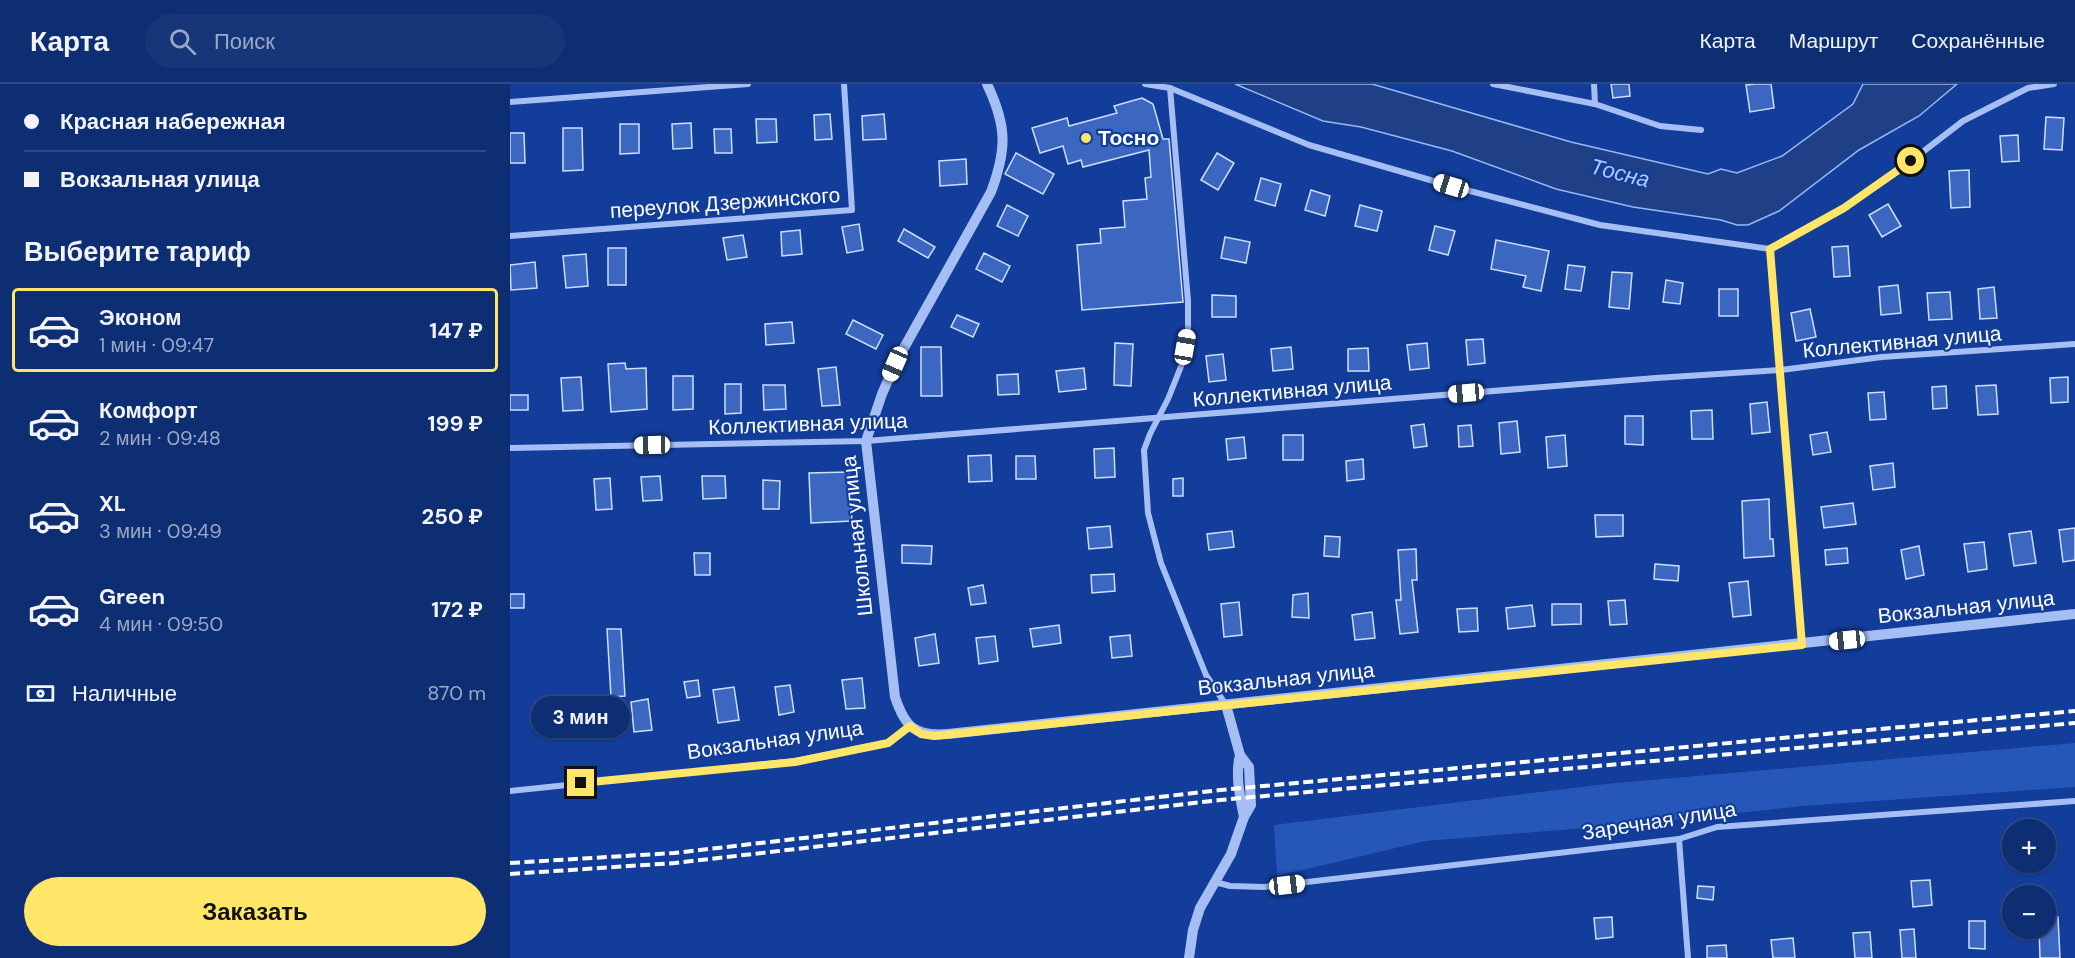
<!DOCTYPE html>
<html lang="ru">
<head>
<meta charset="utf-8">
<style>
  body { margin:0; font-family:"DM Sans",sans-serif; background:#173679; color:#f1f3f6; height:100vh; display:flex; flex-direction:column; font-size:22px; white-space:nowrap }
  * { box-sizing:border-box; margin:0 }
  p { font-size:20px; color:#9ba8c5 }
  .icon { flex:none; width:33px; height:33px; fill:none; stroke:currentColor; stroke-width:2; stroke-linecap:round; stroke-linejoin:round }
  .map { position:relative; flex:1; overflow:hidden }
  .sheet { display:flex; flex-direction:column; background:#0e2e74; width:510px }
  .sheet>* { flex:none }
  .top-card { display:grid; align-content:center; height:132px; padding:0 24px; background:#0e2e74 }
  .fabs { position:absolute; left:1492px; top:735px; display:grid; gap:12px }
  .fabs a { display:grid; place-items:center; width:54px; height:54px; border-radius:50%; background:#0e2e74; box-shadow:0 2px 4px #0004,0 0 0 2px #2e4a86; font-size:30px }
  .end { position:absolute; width:27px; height:27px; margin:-14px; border:8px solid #ffe668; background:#111; box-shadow:0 0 0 3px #111 }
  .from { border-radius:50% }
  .bubble { position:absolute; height:42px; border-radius:21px; background:#0e2e74; box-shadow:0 2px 4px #0004,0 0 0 2px #2e4a86; font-size:20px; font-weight:700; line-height:42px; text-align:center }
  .car { position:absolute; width:18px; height:36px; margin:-18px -9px; border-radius:8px; box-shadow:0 0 4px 2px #0007; background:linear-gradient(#fff 24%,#345 0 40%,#fff 0 76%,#345 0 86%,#fff 0) }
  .top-card b { display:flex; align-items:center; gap:21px; height:57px; font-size:22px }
  .top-card b+b { border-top:2px solid #2e4a86 }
  .top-card i { width:15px; height:15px; background:#f1f3f6 }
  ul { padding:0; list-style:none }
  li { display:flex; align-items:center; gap:18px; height:84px; margin:0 12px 9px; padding:0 12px; border:3px solid transparent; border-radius:6px }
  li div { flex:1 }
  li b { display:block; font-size:22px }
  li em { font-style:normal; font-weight:700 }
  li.active { border-color:#ffe668 }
  li>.icon { width:54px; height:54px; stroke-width:1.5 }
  h2 { padding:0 24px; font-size:27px; line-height:72px }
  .pay { display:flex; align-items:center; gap:15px; height:66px; padding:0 24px; font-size:22px }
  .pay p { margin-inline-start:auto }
  .cta { display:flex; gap:12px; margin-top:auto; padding:12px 24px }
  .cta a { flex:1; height:69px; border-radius:36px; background:#ffe668; color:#111; font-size:24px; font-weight:700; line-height:69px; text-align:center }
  header { display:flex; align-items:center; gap:36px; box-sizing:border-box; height:84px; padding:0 30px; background:#0e2e74; border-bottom:2px solid #2e4a86 }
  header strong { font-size:28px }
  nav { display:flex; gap:33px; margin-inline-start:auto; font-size:21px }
  .search { width:420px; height:54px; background:#173679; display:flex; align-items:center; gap:15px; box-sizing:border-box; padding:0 21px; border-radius:33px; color:#9ba8c5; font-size:22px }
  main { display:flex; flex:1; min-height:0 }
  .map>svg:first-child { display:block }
</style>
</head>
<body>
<header>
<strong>Карта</strong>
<div class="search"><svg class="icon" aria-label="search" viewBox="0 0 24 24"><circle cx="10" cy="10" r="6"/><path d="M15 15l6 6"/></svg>Поиск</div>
<nav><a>Карта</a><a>Маршрут</a><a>Сохранённые</a></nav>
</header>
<main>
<section class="sheet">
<div class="top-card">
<b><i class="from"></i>Красная набережная</b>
<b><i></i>Вокзальная улица</b>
</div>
<h2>Выберите тариф</h2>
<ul>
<li class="active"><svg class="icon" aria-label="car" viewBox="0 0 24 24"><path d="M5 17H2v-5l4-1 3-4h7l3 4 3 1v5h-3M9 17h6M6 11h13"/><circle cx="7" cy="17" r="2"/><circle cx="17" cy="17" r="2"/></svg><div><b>Эконом</b><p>1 мин · 09:47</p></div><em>147 ₽</em></li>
<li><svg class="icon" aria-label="car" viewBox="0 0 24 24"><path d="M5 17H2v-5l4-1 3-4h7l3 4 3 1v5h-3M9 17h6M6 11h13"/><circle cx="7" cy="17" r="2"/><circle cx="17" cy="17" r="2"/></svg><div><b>Комфорт</b><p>2 мин · 09:48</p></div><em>199 ₽</em></li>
<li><svg class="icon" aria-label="car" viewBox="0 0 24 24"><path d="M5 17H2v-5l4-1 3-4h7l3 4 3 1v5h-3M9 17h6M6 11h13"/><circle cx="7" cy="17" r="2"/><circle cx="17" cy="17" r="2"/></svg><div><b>XL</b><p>3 мин · 09:49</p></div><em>250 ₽</em></li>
<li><svg class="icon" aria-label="car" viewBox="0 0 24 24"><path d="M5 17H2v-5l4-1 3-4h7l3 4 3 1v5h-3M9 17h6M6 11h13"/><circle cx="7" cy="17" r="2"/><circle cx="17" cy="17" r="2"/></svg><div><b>Green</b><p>4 мин · 09:50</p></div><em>172 ₽</em></li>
</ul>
<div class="pay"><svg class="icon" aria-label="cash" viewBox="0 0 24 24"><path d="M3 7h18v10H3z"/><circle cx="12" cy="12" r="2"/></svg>Наличные<p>870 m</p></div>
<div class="cta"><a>Заказать</a></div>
</section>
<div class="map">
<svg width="1565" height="874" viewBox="0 0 1565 874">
  <rect width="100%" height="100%" fill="#123d9a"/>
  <polygon fill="#2556b8" points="1565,659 1565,703 1293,722 1135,739 915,757 767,792 764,741 1095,700"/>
  <polygon fill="#1f3f86" stroke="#97b8f7" stroke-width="1.5" points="725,0 862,0 1061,58 1198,90 1211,85 1227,89 1272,72 1343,20 1353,0 1447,0 1409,32 1349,66 1269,127 1238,141 1227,141 1211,136 1123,123 1046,105 942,67 851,43 813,37"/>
  <g fill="#3b67c1" stroke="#cedefd" stroke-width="1.5">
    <polygon points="1101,0 1119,0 1120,12 1103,14"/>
    <polygon points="1245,0 1261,0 1264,24 1240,28 1236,1"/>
    <polygon points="632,14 643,20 653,55 659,55 673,218 572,226 567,161 591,159 590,145 615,143 613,117 637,115 635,94 641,93 639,66 573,83 571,76 558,80 553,62 530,69 522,44 557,34 559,42 607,29 604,22"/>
    <polygon points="320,30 322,55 305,56 304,31"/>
    <polygon points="374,30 376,55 353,56 352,32"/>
    <polygon points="1536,33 1554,34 1552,66 1534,65"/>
    <polygon points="246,35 266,35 267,58 247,59"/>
    <polygon points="181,39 182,64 163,65 162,40"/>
    <polygon points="110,40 129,40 129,69 110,70"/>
    <polygon points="53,44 72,44 73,86 53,87"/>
    <polygon points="204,45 221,45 222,69 205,69"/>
    <polygon points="0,49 14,49 15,79 0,79"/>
    <polygon points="1508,51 1509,77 1492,78 1490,52"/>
    <polygon points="506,69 544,90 533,110 495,90"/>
    <polygon points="707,69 724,79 708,106 691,96"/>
    <polygon points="456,75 457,100 430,102 429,77"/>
    <polygon points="1459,86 1460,123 1441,124 1439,87"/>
    <polygon points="751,94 771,100 765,122 745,116"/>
    <polygon points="801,106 820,112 815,132 795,126"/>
    <polygon points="1378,120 1391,142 1372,153 1359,131"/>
    <polygon points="497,121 518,132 508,152 487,142"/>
    <polygon points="850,121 872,127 867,147 845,142"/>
    <polygon points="349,140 353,166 337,169 332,143"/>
    <polygon points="925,142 945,147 938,171 919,166"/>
    <polygon points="394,145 425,163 418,174 388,157"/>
    <polygon points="290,146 292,170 272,172 271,148"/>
    <polygon points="233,151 237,173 217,176 213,154"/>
    <polygon points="715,153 740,158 736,179 711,174"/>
    <polygon points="986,156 1039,167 1031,207 1013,203 1016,192 981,185"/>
    <polygon points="1338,162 1340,192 1324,193 1322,163"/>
    <rect x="98" y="164" width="18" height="37"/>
    <polygon points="474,169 500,182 492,198 466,185"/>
    <polygon points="76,170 78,202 56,204 53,172"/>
    <polygon points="25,178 27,204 1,206 0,181"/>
    <polygon points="1058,181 1075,183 1071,207 1055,205"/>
    <polygon points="1102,188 1122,189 1119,225 1099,223"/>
    <polygon points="1156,196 1173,199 1170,220 1153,218"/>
    <polygon points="1388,201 1391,229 1371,231 1369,203"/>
    <polygon points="1484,203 1487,234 1470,235 1468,205"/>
    <rect x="1209" y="205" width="19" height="27"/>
    <polygon points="1440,208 1442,235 1419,236 1417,209"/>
    <polygon points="702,211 726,212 726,233 702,233"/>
    <polygon points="1300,225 1306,253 1286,257 1281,229"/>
    <polygon points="447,231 469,240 463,253 441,243"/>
    <polygon points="343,236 373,251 366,265 336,250"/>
    <polygon points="282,238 284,259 256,261 255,240"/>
    <polygon points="973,255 975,279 958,281 956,256"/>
    <polygon points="605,259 623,260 621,302 604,301"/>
    <polygon points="917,259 919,284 900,286 897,261"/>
    <polygon points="411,263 431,263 432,312 411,312"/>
    <polygon points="781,263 783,285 763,287 761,265"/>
    <polygon points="858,264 859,287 838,287 838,265"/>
    <polygon points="713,270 716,296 699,298 696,272"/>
    <polygon points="115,279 116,285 136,284 137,325 101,328 98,280"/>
    <polygon points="326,283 330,321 312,322 308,285"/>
    <polygon points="574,284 576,305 549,308 546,287"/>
    <polygon points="508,290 509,310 488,311 487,291"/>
    <polygon points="163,292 183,292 183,325 163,326"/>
    <polygon points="71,293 73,326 53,327 51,294"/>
    <polygon points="1558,293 1558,318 1541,319 1540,294"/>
    <polygon points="215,300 231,300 231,329 215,330"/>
    <polygon points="253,301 275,301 276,325 254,326"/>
    <polygon points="1486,301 1488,330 1468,331 1466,302"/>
    <polygon points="1436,302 1437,324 1423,325 1422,303"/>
    <polygon points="1374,308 1376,335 1360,336 1358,309"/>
    <rect x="0" y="311" width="18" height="15"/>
    <polygon points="1257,318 1260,348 1242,350 1240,320"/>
    <polygon points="1202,326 1203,355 1182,355 1181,327"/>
    <polygon points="1115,332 1133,332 1133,361 1115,360"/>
    <polygon points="1007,337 1010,368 991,370 989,339"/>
    <polygon points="914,340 917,362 904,364 901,342"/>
    <polygon points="961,341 963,362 949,363 948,342"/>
    <polygon points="1317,348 1321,368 1303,371 1300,351"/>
    <rect x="773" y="351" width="20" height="25"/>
    <polygon points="1055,351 1057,382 1038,384 1036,353"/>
    <polygon points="734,353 736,374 718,376 716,355"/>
    <polygon points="604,364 605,393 585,394 584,365"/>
    <polygon points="481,371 482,397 459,398 458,372"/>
    <polygon points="506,372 525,372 526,395 506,395"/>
    <polygon points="853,375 854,395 837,397 836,377"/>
    <polygon points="1383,379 1385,403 1363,406 1360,382"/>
    <polygon points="339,388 342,437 301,439 299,389"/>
    <polygon points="150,392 152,416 133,417 131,393"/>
    <polygon points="192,392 215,392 216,414 193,415"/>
    <polygon points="100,394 102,425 86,426 84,395"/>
    <polygon points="673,394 673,412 663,412 663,395"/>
    <polygon points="253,396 270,397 269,425 253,425"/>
    <polygon points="1259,415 1260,455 1263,455 1264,472 1234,474 1232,417"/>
    <polygon points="1343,419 1346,440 1314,444 1311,423"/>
    <polygon points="1085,431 1113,431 1113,452 1086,453"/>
    <polygon points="600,442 602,463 579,465 577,444"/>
    <polygon points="1565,444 1565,476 1553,478 1549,446"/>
    <polygon points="722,447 724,463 699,466 697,450"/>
    <polygon points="1521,447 1526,479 1504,482 1499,450"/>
    <polygon points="815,452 830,453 829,473 814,472"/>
    <polygon points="1474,458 1477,485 1458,488 1454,460"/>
    <polygon points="392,461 422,462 421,480 392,479"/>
    <polygon points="1409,462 1414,491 1396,495 1391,466"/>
    <polygon points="1337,464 1338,479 1316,481 1315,466"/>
    <polygon points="906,465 907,496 902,496 908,548 890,550 886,516 891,516 888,466"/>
    <polygon points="184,469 200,469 200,491 185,491"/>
    <polygon points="1145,480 1169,482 1168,497 1144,495"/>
    <polygon points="604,490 605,507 582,509 581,491"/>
    <polygon points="1238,497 1241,531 1223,533 1219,499"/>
    <polygon points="473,501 476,519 461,521 458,504"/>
    <polygon points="798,509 799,534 782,533 783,511"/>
    <rect x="0" y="510" width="14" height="14"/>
    <polygon points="1115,516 1117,540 1100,541 1098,517"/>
    <polygon points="729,518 732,551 714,553 711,520"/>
    <polygon points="1042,520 1071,520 1071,540 1042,541"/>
    <polygon points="1022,521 1025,542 998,545 996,524"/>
    <polygon points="967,524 968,547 949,548 947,525"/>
    <polygon points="862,528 865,554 845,556 842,531"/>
    <polygon points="549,541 551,559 523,563 520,545"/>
    <polygon points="97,545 111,545 115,612 101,613"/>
    <polygon points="425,550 429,579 409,582 405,554"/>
    <polygon points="620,551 622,572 602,574 600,553"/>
    <polygon points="485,552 488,577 469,580 466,554"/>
    <polygon points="352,594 355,624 336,625 332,596"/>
    <polygon points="188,596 190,612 177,614 174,598"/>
    <polygon points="280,601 284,628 269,631 265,603"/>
    <polygon points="224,603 229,636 208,639 203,606"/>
    <polygon points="138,615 142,646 124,648 121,618"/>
    <polygon points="70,626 73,650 55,653 52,628"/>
    <polygon points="1420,796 1422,821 1403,823 1401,797"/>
    <polygon points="1188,802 1204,803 1203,816 1187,814"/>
    <polygon points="1102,833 1103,853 1086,855 1084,834"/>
    <polygon points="1548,833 1550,874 1530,874 1529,844 1536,844 1536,834"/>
    <polygon points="1459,837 1475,837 1475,865 1459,864"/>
    <polygon points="1404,845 1406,874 1392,874 1390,846"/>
    <polygon points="1360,848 1362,874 1345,874 1343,849"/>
    <polygon points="1283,854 1285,874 1263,874 1261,856"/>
    <polygon points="1216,861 1217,874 1197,874 1197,862"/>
  </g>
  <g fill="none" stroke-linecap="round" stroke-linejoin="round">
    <g stroke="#a5bff4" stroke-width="6">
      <polyline points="635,0 660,4 799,61 941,102 1090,141 1260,165 1334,124 1384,90 1453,37 1518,4 1544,0"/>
      <polyline points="983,0 1085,20 1150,42 1191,46"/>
      <polyline points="1084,0 1085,20"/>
      <polyline points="660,4 678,217 678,245 672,280 658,315 640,350 634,366 638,429 651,479 696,591 716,621"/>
      <polyline points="0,18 238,0"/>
      <polyline points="0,152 342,126 334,0"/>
      <polyline points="1260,165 1292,560"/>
      <polyline points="0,364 356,357 1146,294 1271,286 1372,273 1565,260"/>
      <polyline points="0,707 285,677 378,659 400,642"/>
      <polyline points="1169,755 1178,874"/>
      <polyline points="705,798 720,802 754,803 1169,755 1207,743 1565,717"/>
    </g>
    <g stroke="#a5bff4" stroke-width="10">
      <path d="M477 0C497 42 497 65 481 108L385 280 372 310 356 357 385 613C395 643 405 653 438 650L1565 530"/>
      <path d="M730 671C725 691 730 713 734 733"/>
      <polyline points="679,874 683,846 690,824 721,770 734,733 741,721 739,683 730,671 716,621"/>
    </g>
    <g stroke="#fff" stroke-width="4" stroke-dasharray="10 4.5" stroke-linecap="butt">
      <polyline points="0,779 164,769 710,706 1565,627"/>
      <polyline points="0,790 165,779 710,716 1565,639"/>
    </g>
  </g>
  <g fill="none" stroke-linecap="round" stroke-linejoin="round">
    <polyline stroke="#ffe668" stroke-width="8" points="71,699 285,678 378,659 400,642 411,650 424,652 1292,561 1260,165 1334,124 1401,77"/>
  </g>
  <circle fill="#ffe668" stroke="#123d9a" stroke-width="2" cx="576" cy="54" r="6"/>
  <g text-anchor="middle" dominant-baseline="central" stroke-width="4.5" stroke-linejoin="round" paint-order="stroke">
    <g font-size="21" font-weight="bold" fill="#fff" stroke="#123d9a" text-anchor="start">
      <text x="588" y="54">Тосно</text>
    </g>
    <g font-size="21" fill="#fff" stroke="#123d9a">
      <text transform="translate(215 119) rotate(-4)">переулок Дзержинского</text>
      <text transform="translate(1392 258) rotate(-5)">Коллективная улица</text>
      <text transform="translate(782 307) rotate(-5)">Коллективная улица</text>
      <text transform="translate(298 340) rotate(-2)">Коллективная улица</text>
      <text transform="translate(347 452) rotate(-96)">Школьная улица</text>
      <text transform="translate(1456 523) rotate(-6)">Вокзальная улица</text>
      <text transform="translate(776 595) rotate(-6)">Вокзальная улица</text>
      <text transform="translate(265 656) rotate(-8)">Вокзальная улица</text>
      <text transform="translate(1149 737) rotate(-9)">Заречная улица</text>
    </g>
    <g font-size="22" font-style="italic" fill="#b2cafa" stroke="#123d9a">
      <text transform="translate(1110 89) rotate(14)">Тосна</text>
    </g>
  </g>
</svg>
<div class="fabs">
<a>+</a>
<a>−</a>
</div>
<i class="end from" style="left:1401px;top:77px"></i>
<i class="end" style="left:71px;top:699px"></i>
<div class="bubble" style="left:21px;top:612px;width:99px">3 мин</div>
<i class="car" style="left:941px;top:102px;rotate:287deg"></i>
<i class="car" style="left:675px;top:263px;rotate:10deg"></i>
<i class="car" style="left:385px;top:280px;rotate:204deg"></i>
<i class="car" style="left:956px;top:309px;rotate:265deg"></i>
<i class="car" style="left:142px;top:361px;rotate:269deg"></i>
<i class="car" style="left:1337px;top:556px;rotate:264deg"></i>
<i class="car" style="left:777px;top:801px;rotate:83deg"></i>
</div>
</main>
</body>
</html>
